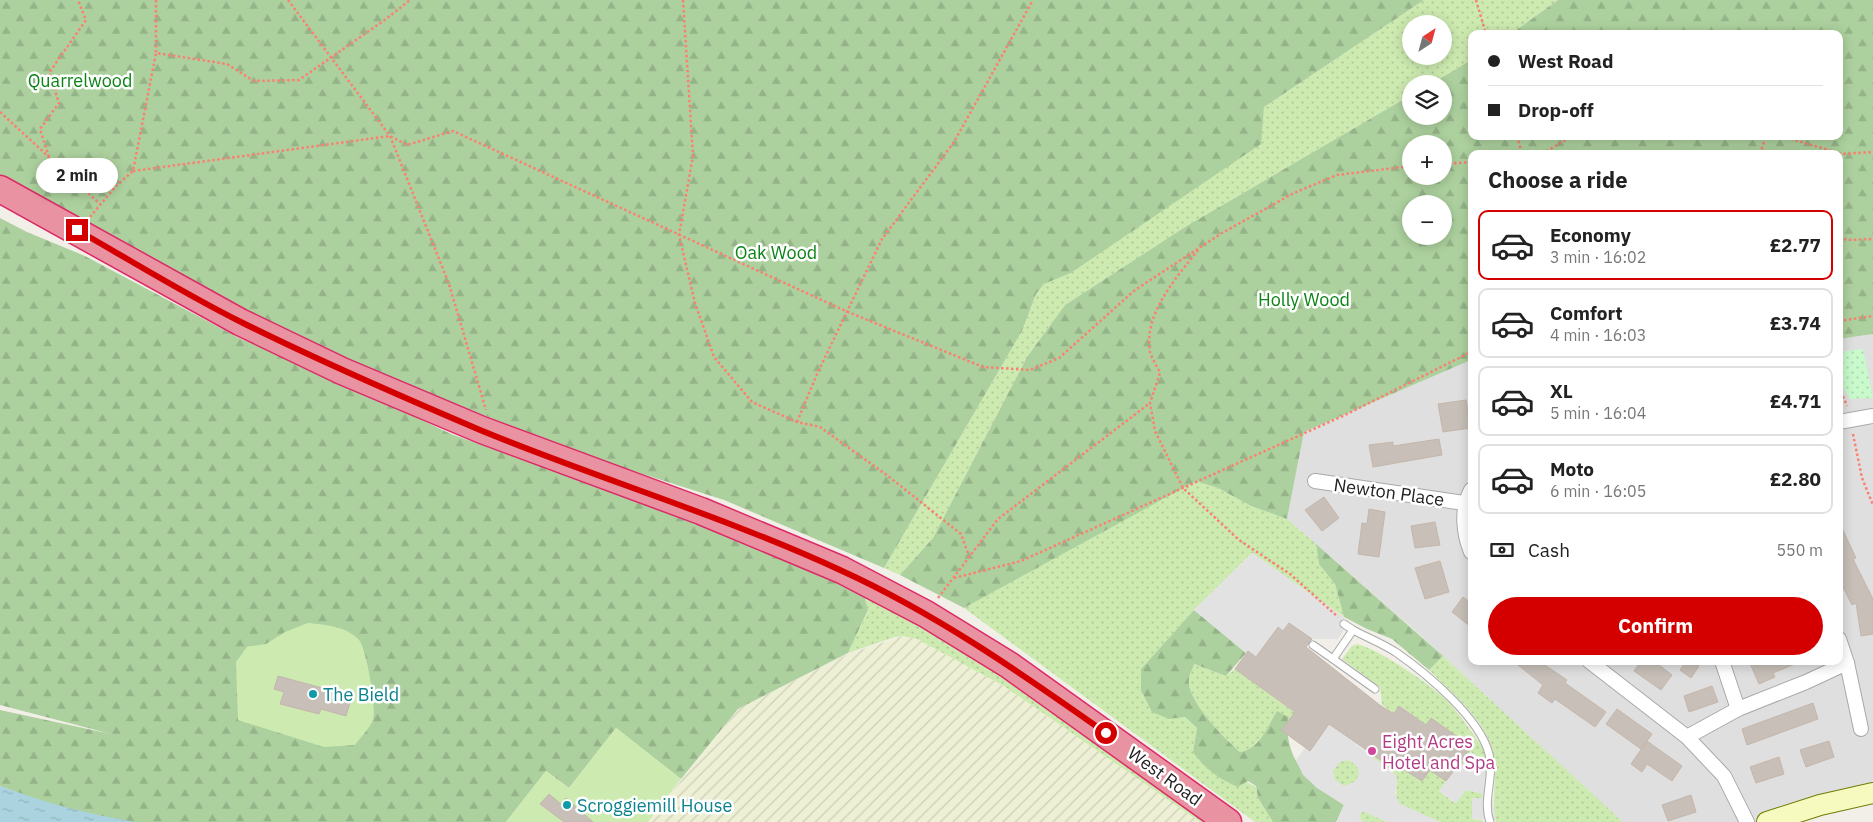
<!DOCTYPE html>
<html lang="en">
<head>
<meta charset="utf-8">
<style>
  body { margin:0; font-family:"IBM Plex Sans",sans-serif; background:#f2f2f2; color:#222; height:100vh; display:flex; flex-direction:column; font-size:19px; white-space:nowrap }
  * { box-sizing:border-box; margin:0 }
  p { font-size:16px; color:#767676 }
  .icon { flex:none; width:28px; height:28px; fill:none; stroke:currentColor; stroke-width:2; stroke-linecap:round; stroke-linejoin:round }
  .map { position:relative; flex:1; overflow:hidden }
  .panel { position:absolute; left:1468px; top:150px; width:375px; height:515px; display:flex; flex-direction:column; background:#fff; border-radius:10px; box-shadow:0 2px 12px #0003 }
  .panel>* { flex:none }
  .top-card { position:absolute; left:1468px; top:30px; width:375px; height:110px; border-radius:10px; box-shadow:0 2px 12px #0003; display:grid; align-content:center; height:110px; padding:0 20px; background:#fff }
  .needle { width:32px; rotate:36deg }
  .tools { position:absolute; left:1402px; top:15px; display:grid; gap:10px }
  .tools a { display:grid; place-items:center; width:50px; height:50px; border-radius:50%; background:#fff; box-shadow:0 2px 12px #0003; font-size:25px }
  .end { position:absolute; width:22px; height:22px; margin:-11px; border:6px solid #d40000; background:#fff; box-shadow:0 0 0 2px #fff }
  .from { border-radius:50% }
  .bubble { position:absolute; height:35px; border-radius:18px; background:#fff; box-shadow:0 2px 12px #0003; font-size:16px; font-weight:700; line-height:35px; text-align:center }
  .top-card b { display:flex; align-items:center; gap:18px; height:48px; font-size:19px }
  .top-card b+b { border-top:1px solid #e0e0e0 }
  .top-card i { width:12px; height:12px; background:#222 }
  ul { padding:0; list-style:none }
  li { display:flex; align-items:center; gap:15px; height:70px; margin:0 10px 8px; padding:0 10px; border:2px solid #e0e0e0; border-radius:10px }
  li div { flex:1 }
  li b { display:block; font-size:19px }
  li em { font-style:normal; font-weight:700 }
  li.current { border-color:#d40000 }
  li>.icon { width:45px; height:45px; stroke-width:1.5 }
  h2 { padding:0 20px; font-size:22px; line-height:60px }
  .pay { display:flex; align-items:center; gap:12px; height:55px; padding:0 20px; font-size:19px }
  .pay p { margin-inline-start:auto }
  .cta { display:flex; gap:10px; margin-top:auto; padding:10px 20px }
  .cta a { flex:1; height:58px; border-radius:30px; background:#d40000; color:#fff; font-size:20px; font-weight:700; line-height:58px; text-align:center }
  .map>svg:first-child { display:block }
</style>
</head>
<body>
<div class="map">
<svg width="1873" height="822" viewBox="0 0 1873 822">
  <defs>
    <pattern id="farmland-furrows" width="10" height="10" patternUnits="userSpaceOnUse" patternTransform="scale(1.25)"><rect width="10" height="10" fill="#eef0d5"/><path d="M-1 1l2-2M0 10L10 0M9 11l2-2" fill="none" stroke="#ccceb7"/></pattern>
    <pattern id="grass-dots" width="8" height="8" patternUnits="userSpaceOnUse" patternTransform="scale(1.25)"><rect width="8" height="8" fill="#cdebb0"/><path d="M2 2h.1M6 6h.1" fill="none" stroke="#b0c997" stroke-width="1.8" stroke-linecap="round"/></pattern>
    <pattern id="forest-firs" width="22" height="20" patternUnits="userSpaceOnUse" patternTransform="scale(1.25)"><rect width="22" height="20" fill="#add19e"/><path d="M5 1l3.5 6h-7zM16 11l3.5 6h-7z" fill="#95b388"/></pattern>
    <pattern id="park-dots" width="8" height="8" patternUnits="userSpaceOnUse" patternTransform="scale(1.25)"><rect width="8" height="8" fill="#c8facc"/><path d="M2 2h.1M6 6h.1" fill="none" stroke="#acd6af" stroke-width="1.8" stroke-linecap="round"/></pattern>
    <pattern id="water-ripples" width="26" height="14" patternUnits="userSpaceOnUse" patternTransform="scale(1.25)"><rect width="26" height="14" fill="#aad3df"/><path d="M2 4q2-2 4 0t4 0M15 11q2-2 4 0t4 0" fill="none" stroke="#92b5bf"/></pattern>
  </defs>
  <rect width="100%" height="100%" fill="#f2efe9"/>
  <polygon fill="#e0dfdf" points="1873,334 1873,793 1767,822 1622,822 1417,632 1287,519 1304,432 1471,360 1471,661 1839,661 1839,339"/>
  <polygon fill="url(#farmland-furrows)" points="903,636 917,639 1004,686 1200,822 648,822 738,709 848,654"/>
  <g fill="url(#grass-dots)" fill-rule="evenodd">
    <path d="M1424 0H1558L1511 34H1471V60L1431 84H1411V95L1185 227 1065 305 1027 357 933 538 900 575 884 568 1022 331 1036 294 1044 284 1071 273 1260 144 1264 107ZM1411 24H1444V56H1411Z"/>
    <polygon points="1196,480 1218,488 1251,506 1287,519 1316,544 1319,564 1335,584 1344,617 1252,553 1194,610 1141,669 1169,719 1185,717 1197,728 1193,752 1256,787 1258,798 1273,822 1255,822 964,608"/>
    <polygon points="864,595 921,620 1215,822 1200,822 1004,686 917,639 903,636 895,637 848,653 868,611"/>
    <path d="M1357 644C1380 650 1425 681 1443 697 1458 710 1470 731 1482 746L1485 753V762L1471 752 1458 771 1452 766 1453 763 1458 767 1472 747 1431 718 1426 725 1400 706 1394 714 1382 705 1380 687 1342 659 1352 646Z"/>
    <path d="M1443 656 1609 809 1622 822H1496C1491 802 1496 785 1495 765 1493 725 1455 696 1429 670Z"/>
    <path d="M1194 664 1226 676 1235 669 1297 714 1287 728 1277 711C1267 727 1260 749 1240 752 1225 739 1186 700 1189 679 1189 674 1193 668 1194 664Z"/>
    <path d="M1370 753 1382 761 1385 758 1399 768 1400 766 1422 781 1430 770 1446 781 1439 791 1455 803 1466 790 1482 793V799H1472V819L1482 820 1483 822H1440L1399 804C1392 793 1401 781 1394 773 1389 767 1378 762 1371 757Z"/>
    <circle cx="1346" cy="773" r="13"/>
    <polygon points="1363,811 1387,822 1363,822 1359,816"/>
  </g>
  <g fill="url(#forest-firs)" fill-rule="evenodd">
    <polygon points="0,0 1424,0 1264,107 1261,144 1071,273 1044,284 1036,294 1022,331 884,568 724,500 583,455 344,359 0,189"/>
    <path d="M1558 0H1873V334L1839 339V154H1471V360L1304 432 1287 519 1251 506 1218 488 1196 481 964 608 900 575 933 538 1027 357 1065 305 1185 227 1411 95V116H1444V84H1431L1471 60V136H1839V34H1511ZM1411 144H1444V176H1411ZM1411 204H1444V236H1411Z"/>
    <path d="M0 218 27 232 85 256 241 339 336 379 451 434 697 523 864 595 868 610 848 653 738 709 681 779 616 728 569 788 546 771 506 822H114L38 800 0 786V710L111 734 0 705ZM266 645 275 730 238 720V697L247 647Z"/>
    <polygon points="1316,544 1443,656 1429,670 1392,639 1367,629 1344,617 1335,584 1319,564"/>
    <path d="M1194 610 1246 653 1226 676 1194 664C1193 669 1189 674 1189 679 1186 700 1225 739 1240 752 1260 749 1267 727 1277 711L1288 717C1283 761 1311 784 1344 805L1336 822H1273L1258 798 1256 786 1248 781 1238 787C1219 779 1204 768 1193 752L1197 728 1185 717 1169 719 1152 712 1141 690V669Z"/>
  </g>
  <polygon fill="url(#park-dots)" points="1863,349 1873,398 1850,399 1839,380 1839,352"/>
  <g fill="#cdebb0">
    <path d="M308 623C326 625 346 626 359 640 366 647 377 709 373 720 370 728 360 738 355 745L324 747 238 720 236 662 247 647 266 644 285 632Z"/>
    <polygon points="616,728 681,779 648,822 506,822 546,771 569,788"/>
  </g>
  <g fill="#e2e2e2" fill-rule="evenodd">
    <polygon points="1252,553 1344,617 1343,631 1338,639 1312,639 1283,631 1277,627 1256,657 1248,651 1246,653 1194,610"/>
    <path d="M1329 724 1394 773 1397 778 1395 793 1400 804 1440 822H1387L1363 811 1359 816 1363 822H1336L1344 805 1317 788 1303 775 1296 760 1306 747 1310 750ZM1348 760 1356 765 1359 773 1356 781 1344 786 1334 779 1333 771 1340 762Z"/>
    <polygon points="1471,752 1495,767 1492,797 1495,820 1472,819 1472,798 1482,798 1482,793 1466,790 1456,803 1439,791 1448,778 1451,766 1458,770"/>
  </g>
  <path fill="url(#water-ripples)" d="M0 786C45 803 88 814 135 822H0Z"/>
  <g fill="#c7bfb8" stroke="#c4b6ab">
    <polygon points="1466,400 1471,428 1443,432 1438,404"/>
    <polygon points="1439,439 1442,455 1373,467 1369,445 1393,442 1393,446"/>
    <polygon points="1324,497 1339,518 1322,531 1305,510"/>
    <polygon points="1369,509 1385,512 1379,557 1358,554 1362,523 1367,524"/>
    <polygon points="1435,522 1440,545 1415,548 1411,526"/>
    <polygon points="1839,522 1856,558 1853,559 1873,599 1873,634 1861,636 1856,603 1852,605 1839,579"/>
    <polygon points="1440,561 1449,592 1425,599 1415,568"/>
    <polygon points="1463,597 1471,603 1471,627 1452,612"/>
    <polygon points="1289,623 1312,639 1306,647 1381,706 1394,714 1399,706 1426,725 1431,718 1472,747 1446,781 1430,770 1422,781 1385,758 1382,761 1329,724 1310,751 1281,730 1295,712 1235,669 1248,651 1256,657 1278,627 1283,631"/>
    <polygon points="1513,661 1549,661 1545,665 1567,680 1565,683 1606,712 1595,727 1555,699 1552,703 1538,693 1543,685"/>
    <polygon points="1641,661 1654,661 1672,675 1661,690 1634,671"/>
    <polygon points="1686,661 1691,661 1699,666 1691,678 1680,670"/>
    <polygon points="1749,661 1802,661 1773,673 1775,677 1759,684"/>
    <polygon points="278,676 352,696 346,716 321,709 319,714 280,704 284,692 274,689"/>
    <polygon points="1712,686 1718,702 1689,712 1684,696"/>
    <polygon points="1813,703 1818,719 1747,745 1742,729"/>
    <polygon points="1617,709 1652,734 1647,741 1682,766 1672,781 1647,764 1642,772 1631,764 1647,741 1641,749 1606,724"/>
    <polygon points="1829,741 1834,757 1806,767 1800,750"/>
    <polygon points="1779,757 1784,774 1756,783 1750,767"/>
    <polygon points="549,794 561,804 566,798 593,822 564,822 540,804"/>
    <polygon points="1691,795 1696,812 1668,821 1662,805"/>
  </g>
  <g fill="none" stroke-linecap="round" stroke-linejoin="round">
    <g stroke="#a9a9a9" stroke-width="9">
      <g id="lane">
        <polyline points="1344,624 1353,630"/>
        <polyline points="1313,645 1333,659"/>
        <path d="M1375 689 1333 659 1353 630C1368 638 1384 644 1397 653 1427 674 1480 718 1489 754 1495 776 1482 800 1490 822"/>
      </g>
    </g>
    <g stroke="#a9a9a9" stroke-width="16">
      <g id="street">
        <polyline points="1839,422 1873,416"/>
        <polyline points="1315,481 1464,503"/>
        <path d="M1471 490C1461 509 1463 532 1471 552"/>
        <polyline points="1839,639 1847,663 1861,729"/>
        <polyline points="1589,661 1687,737 1724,776 1747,822"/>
        <polyline points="1722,661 1738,709"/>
        <polyline points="1687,737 1738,709 1806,682 1847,663"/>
      </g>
    </g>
    <g stroke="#707d05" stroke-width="22">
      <polyline id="secondary" points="1767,822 1820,805 1873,793"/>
    </g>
    <g stroke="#dc2a67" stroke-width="29">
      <polyline id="highway" points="0,189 240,322 342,371 482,430 701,511 842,570 926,614 1009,665 1228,822"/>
    </g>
    <g stroke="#fa8072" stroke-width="2.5" stroke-dasharray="2.5 2.5" stroke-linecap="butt">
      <polyline points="156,0 156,53 227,64 254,81 299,80 386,19 410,0"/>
      <polyline points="288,0 390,136 449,284 486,410"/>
      <polyline points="683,0 693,156 679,235 695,303 714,357 752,402 797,422 820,427 888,476 961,534 969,556"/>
      <polyline points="1476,0 1486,34"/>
      <polyline points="0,112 100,204"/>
      <polyline points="1517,136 1522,154"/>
      <polyline points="1781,136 1842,154 1873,152"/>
      <polyline points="1542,154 1572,136"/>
      <polyline points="1760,154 1766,136"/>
      <polyline points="49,157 40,129 59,103 49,73 86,20 78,0"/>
      <polyline points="1444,164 1471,162"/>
      <polyline points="133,171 390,136 407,145 453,131 848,312 983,367 1030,370 1059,358 1135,290 1222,233 1294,193 1337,175 1411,166"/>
      <polyline points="90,217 116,186 133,171 156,53"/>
      <polyline points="1839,238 1848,240 1873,239"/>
      <path d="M1198 250C1177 277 1143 314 1150 352 1152 359 1157 366 1160 373L1150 403 1155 431 1183 488 1239 540 1290 574 1338 617"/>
      <polyline points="1839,321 1873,316"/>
      <polyline points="1839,387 1847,406"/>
      <polyline points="797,422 817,374 882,239 954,142 1033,0"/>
      <polyline points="1853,434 1862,478 1873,505"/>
      <polyline points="954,578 1021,561 1347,414 1471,352"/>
      <polyline points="938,598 998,519 1150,403"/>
    </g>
    <use href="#lane" stroke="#fff" stroke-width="7"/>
    <use href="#street" stroke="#fff" stroke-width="14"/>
    <use href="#secondary" stroke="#f7fabf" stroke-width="20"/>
    <use href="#highway" stroke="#e892a2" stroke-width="26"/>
  </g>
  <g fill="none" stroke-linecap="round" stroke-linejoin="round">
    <path stroke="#d40000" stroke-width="6" d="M77 230C132 261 186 295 243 323 321 362 400 396 480 430 599 479 723 516 840 570 935 613 1021 673 1106 733"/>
  </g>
  <g fill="#0f9aa8" stroke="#fff" stroke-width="2">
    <circle cx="313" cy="694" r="5"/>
    <circle cx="567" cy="805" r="5"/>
  </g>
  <circle fill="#d1479c" stroke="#fff" stroke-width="2" cx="1372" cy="751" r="5"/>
  <g text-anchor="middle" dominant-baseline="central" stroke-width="5" stroke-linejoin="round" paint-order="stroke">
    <g font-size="18" fill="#0c8416" stroke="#fff">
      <text x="80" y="80">Quarrelwood</text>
      <text x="776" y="252">Oak Wood</text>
      <text x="1304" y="299">Holly Wood</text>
    </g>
    <g font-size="18" fill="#222" stroke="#fff">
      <text transform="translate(1389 492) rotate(8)">Newton Place</text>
      <text transform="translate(1165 776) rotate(36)">West Road</text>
    </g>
    <g font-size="18" fill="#0d838f" stroke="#fff" text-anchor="start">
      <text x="323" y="694">The Bield</text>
      <text x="577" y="805">Scroggiemill House</text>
    </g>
    <g font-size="18" fill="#b23c85" stroke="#fff" text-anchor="start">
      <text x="1382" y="741">Eight Acres<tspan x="1382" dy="21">Hotel and Spa</tspan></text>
    </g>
  </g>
</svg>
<div class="tools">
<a><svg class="needle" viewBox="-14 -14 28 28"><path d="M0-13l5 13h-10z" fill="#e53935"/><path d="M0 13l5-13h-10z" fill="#767676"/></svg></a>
<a><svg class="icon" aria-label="layers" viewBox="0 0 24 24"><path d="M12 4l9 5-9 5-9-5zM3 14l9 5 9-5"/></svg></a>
<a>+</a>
<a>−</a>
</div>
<i class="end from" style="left:1106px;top:733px"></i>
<i class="end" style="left:77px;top:230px"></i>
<div class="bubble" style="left:36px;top:158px;width:82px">2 min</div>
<div class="top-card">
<b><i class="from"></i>West Road</b>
<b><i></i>Drop-off</b>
</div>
<section class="panel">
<h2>Choose a ride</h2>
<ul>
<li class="current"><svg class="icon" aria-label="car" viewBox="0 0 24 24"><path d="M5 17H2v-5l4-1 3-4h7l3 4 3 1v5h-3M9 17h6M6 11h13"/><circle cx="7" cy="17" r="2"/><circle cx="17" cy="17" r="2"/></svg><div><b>Economy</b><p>3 min · 16:02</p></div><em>£2.77</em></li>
<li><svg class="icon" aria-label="car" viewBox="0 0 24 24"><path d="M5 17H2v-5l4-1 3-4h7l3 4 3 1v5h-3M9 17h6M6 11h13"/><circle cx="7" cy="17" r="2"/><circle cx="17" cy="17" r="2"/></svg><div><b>Comfort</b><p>4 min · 16:03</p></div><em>£3.74</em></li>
<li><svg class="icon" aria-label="car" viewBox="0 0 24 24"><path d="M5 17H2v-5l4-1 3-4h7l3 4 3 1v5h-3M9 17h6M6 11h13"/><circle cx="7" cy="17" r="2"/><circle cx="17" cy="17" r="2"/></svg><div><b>XL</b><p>5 min · 16:04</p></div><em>£4.71</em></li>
<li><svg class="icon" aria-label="car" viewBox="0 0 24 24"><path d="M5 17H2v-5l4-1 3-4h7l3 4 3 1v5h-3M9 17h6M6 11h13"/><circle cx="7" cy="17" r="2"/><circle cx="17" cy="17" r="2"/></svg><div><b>Moto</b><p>6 min · 16:05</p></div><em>£2.80</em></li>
</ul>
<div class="pay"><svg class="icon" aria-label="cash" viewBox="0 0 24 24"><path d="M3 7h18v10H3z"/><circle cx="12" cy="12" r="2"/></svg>Cash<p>550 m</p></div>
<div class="cta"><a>Confirm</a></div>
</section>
</div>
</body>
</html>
